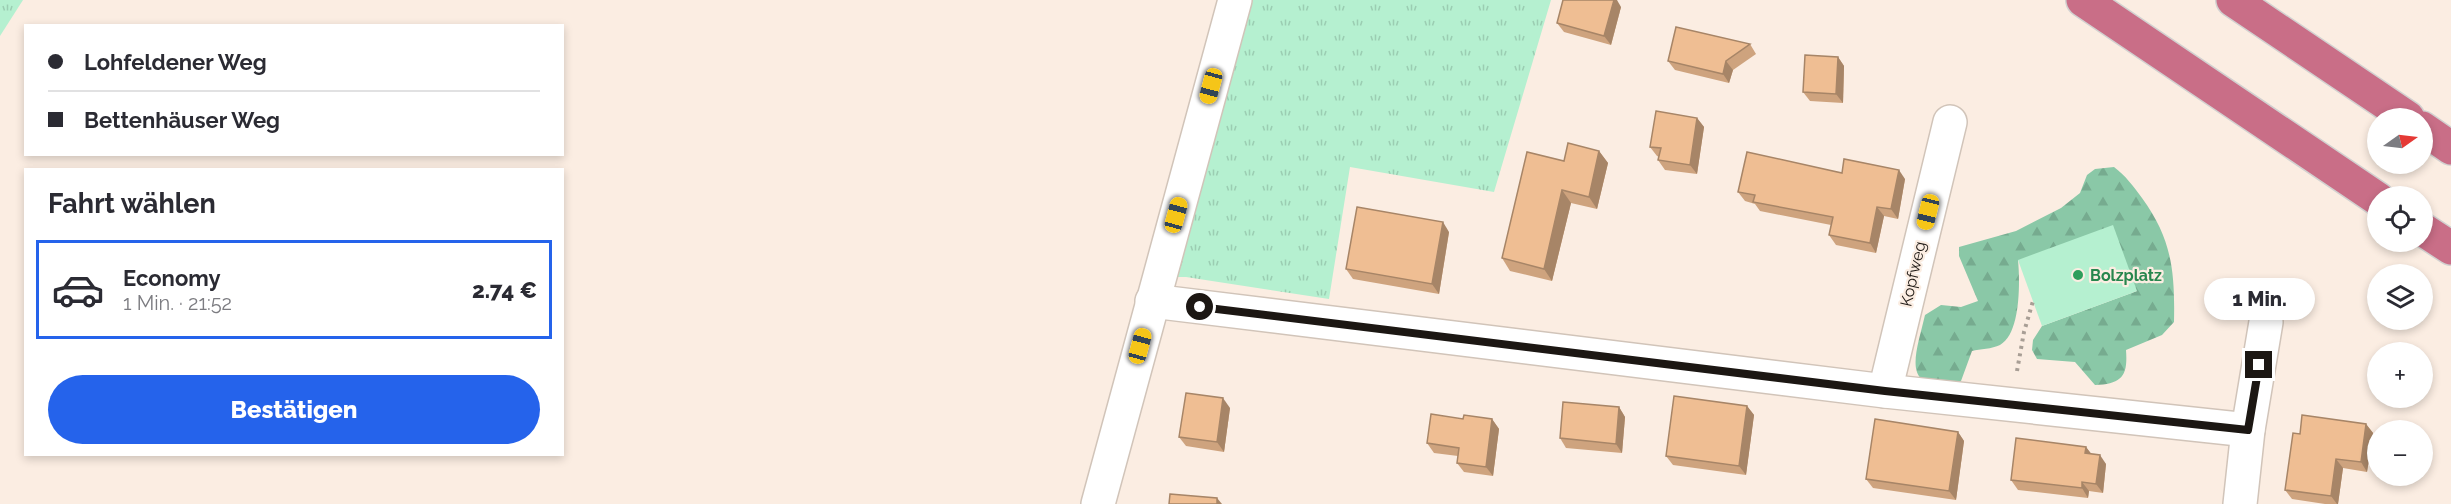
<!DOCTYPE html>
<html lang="de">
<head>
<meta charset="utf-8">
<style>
  body { margin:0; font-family:Raleway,sans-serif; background:#f2f2f3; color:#2b2b33; height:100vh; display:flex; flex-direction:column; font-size:22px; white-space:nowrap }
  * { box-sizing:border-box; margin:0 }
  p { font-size:20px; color:#7c7c81 }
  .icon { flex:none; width:33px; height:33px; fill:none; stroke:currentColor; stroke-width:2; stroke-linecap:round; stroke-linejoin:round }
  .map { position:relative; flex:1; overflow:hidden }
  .drawer { position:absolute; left:24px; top:168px; width:540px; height:288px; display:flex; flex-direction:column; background:#fff; border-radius:0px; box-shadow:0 3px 9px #0003 }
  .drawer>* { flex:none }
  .banner { position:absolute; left:24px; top:24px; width:540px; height:132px; border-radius:0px; box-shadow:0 3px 9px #0003; display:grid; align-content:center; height:132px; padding:0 24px; background:#fff }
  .needle { width:39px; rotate:76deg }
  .controls { position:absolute; left:2367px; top:108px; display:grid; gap:12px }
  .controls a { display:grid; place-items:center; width:66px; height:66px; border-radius:50%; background:#fff; box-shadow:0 3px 9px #0003; font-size:30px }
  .end { position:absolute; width:27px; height:27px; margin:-14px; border:8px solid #1c1713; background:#fff; box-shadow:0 0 0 3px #fff }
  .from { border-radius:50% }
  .bubble { position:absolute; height:42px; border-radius:21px; background:#fff; box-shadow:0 3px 9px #0003; font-size:20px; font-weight:800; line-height:42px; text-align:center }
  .car { position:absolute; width:18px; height:36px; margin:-18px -9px; border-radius:8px; box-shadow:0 0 4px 2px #0007; background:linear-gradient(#f5c518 24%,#345 0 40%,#f5c518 0 76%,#345 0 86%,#f5c518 0) }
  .banner b { display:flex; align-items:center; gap:21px; height:57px; font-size:22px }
  .banner b+b { border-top:2px solid #e1e1e2 }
  .banner i { width:15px; height:15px; background:#2b2b33 }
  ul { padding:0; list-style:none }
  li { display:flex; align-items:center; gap:18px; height:99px; margin:0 12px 9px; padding:0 12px; border:3px solid transparent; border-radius:0px }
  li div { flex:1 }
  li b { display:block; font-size:22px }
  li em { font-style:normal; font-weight:800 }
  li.on { border-color:#2563eb }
  li>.icon { width:54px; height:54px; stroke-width:1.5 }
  h2 { padding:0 24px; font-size:27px; line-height:72px }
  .cta { display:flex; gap:12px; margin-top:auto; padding:12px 24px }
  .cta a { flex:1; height:69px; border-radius:36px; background:#2563eb; color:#fff; font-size:24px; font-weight:800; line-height:69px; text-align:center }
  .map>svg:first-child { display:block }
</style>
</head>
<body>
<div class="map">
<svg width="2451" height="504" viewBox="0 0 2451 504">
  <defs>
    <pattern id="grass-tufts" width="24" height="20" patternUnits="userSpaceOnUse" patternTransform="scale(1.5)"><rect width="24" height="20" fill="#b5f0d0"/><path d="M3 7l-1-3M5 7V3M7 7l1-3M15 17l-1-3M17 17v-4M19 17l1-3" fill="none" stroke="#9bcdb2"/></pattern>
    <pattern id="forest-firs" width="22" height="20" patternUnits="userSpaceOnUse" patternTransform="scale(1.5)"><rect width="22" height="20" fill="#8ac8a7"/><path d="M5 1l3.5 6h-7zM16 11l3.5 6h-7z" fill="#76ab8f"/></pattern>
  </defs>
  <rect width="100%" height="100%" fill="#fbede2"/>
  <g fill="url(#grass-tufts)">
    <polygon points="0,0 23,0 0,36"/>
    <polygon points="1218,0 1551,0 1494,192 1350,167 1329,299 1186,277 1145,277"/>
  </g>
  <path fill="url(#forest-firs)" d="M2114 167C2126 176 2133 186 2142 198 2172 239 2175 272 2174 322L2162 335 2126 350C2128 376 2122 384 2095 385L2075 362 2037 359 2032 350 2033 340 2042 326 2137 291 2018 260C2020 280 2021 334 2000 345 1992 349 1980 349 1972 351L1961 381C1898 396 1916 354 1925 315L1941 305 1961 307 1978 301 1959 256V247L2016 231 2061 208 2080 193 2087 175 2095 169Z"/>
  <polygon fill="#b5f0d0" points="2113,225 2137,291 2042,326 2018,260"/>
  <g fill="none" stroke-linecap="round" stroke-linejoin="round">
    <g stroke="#d1c4b9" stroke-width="36">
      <g id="minor">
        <polyline points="1152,301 1885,391 2248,430"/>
        <polyline points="1885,391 1950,122"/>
        <polyline points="1098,504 1235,0"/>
        <polyline points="2240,504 2248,430 2266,322"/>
      </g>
    </g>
    <g stroke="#d2d1d0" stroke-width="36">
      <g id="highway">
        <polyline points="2083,0 2378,199"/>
        <polyline points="2233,0 2408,118"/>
        <polyline points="2422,128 2451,148"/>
        <polyline points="2422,229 2451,248"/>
      </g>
    </g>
    <polyline stroke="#a89e95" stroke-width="4" stroke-dasharray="3 4.5" stroke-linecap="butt" points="2017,371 2024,332 2033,301"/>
    <use href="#minor" stroke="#fff" stroke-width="33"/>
    <use href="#highway" stroke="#c96e87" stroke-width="33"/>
  </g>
  <g fill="#cea37e">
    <polygon points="1621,7 1611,45 1564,32 1557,23"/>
    <polygon points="1750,44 1756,54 1733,70 1729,83 1675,70 1668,61"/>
    <polygon points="1838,57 1844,66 1843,103 1810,101 1803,92"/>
    <polygon points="1697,118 1704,127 1697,174 1665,170 1658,160 1659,157 1657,156 1650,147"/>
    <polygon points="1599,151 1608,163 1597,209 1571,203 1552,281 1510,271 1502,258 1564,161"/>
    <polygon points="1842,173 1905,179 1898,219 1884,216 1876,253 1836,245 1829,235 1831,225 1760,211 1755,204 1745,201 1738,192"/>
    <polygon points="1449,232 1439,294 1353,279 1346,269"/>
    <polygon points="1747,406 1754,415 1746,475 1673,465 1666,456"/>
    <polygon points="1619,407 1625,417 1622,453 1566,448 1560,438"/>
    <polygon points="1230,408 1224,452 1186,446 1179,437"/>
    <polygon points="1463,419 1492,419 1499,429 1493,476 1464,472 1457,463 1458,456 1434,453 1427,443"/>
    <polygon points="2366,424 2373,433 2367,472 2343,468 2338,504 2325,504 2292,499 2285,490 2300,434"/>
    <polygon points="1958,432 1964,441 1956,500 1873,488 1866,479"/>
    <polygon points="2086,447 2091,454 2106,464 2103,493 2089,491 2088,498 2018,490 2011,480"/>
  </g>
  <g fill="#a78567">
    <polygon points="1614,0 1617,0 1621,7 1611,45 1604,36"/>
    <polygon points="1838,57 1844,66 1843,103 1836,94"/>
    <polygon points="1726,61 1733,70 1729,83 1723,74"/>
    <polygon points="1697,118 1704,127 1697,174 1690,165"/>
    <polygon points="1599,151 1608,163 1597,209 1589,197"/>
    <polygon points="1899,170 1905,179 1898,219 1891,209"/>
    <polygon points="1562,190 1571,203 1552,281 1544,269"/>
    <polygon points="1877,207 1884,216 1876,253 1870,243"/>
    <polygon points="1443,222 1449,232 1439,294 1432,284"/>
    <polygon points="1223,398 1230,408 1224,452 1217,442"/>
    <polygon points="1747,406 1754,415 1746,475 1739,466"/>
    <polygon points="1619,407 1625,417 1622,453 1616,444"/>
    <polygon points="1492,419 1499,429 1493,476 1486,467"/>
    <polygon points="2366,424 2373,433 2367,472 2361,462"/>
    <polygon points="1958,432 1964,441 1956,500 1949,491"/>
    <polygon points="2086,447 2093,456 2085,453"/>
    <polygon points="2100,455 2106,464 2103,493 2096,484"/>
    <polygon points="2336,459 2343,468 2338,504 2337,504 2331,496"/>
    <polygon points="2082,482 2089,491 2088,498 2082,488"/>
    <polygon points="1217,498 1222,504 1217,504"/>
  </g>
  <g fill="#efbe93" stroke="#a78567" stroke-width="1.5">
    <polygon points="1563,0 1614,0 1604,36 1557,23"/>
    <polygon points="1676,27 1750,44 1726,61 1723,74 1668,61"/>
    <polygon points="1805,55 1838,57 1836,94 1803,92"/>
    <polygon points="1656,111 1697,118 1690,165 1658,160 1661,148 1650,147"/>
    <polygon points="1568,143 1599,151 1589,197 1562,190 1544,269 1502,258 1527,152 1564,161"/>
    <polygon points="1747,152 1842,173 1844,159 1899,170 1891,209 1877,207 1870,243 1829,235 1833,217 1753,202 1755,195 1738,192"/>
    <polygon points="1357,207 1443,222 1432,284 1346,269"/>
    <polygon points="1186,393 1223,398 1217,442 1179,437"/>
    <polygon points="1674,396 1747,406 1739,466 1666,456"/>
    <polygon points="1563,402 1619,407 1616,444 1560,438"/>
    <polygon points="1431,414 1463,419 1464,415 1492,419 1486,467 1457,463 1459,448 1427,443"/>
    <polygon points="2302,415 2366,424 2361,462 2336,459 2331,496 2285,490 2293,433 2300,434"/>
    <polygon points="1875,419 1958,432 1949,491 1866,479"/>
    <polygon points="2016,438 2086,447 2085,453 2100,455 2096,484 2082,482 2082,488 2011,480"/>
    <polygon points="1170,494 1217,498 1217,504 1169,504"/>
  </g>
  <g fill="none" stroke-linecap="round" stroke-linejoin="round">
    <polyline stroke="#1c1713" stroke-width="8" points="1200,307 1885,391 2248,430 2259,365"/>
  </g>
  <circle fill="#2e9e5b" stroke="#fbede2" stroke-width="2" cx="2078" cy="275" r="6"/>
  <g text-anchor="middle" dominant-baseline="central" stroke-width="4.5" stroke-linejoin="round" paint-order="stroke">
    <g font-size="16" fill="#1c1713" stroke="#fbede2">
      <text transform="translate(1913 274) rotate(-77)">Kopfweg</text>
    </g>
    <g font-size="16" font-weight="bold" fill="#27864d" stroke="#fbede2" text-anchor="start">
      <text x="2090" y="275">Bolzplatz</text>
    </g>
  </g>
</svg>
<div class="controls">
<a><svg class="needle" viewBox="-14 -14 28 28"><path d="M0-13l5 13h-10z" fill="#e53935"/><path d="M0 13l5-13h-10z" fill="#7c7c81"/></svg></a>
<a><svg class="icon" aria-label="locate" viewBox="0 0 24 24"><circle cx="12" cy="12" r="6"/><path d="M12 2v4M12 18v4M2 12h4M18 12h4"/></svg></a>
<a><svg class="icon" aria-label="layers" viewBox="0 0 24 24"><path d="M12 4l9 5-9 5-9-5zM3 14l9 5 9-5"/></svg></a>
<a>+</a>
<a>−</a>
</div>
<i class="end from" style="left:1200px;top:307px"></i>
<i class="end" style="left:2259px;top:365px"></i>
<div class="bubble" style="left:2204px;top:278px;width:111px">1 Min.</div>
<i class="car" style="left:1211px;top:86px;rotate:195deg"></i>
<i class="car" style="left:1928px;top:212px;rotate:194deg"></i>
<i class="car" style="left:1176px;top:215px;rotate:15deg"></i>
<i class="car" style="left:1140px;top:346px;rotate:15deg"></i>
<div class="banner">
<b><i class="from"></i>Lohfeldener Weg</b>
<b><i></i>Bettenhäuser Weg</b>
</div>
<section class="drawer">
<h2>Fahrt wählen</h2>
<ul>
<li class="on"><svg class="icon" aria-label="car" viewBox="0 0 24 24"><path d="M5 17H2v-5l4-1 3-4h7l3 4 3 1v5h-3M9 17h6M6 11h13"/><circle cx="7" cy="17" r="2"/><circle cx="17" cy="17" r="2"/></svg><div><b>Economy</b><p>1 Min. · 21:52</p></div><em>2.74 €</em></li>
</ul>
<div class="cta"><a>Bestätigen</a></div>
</section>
</div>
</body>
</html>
